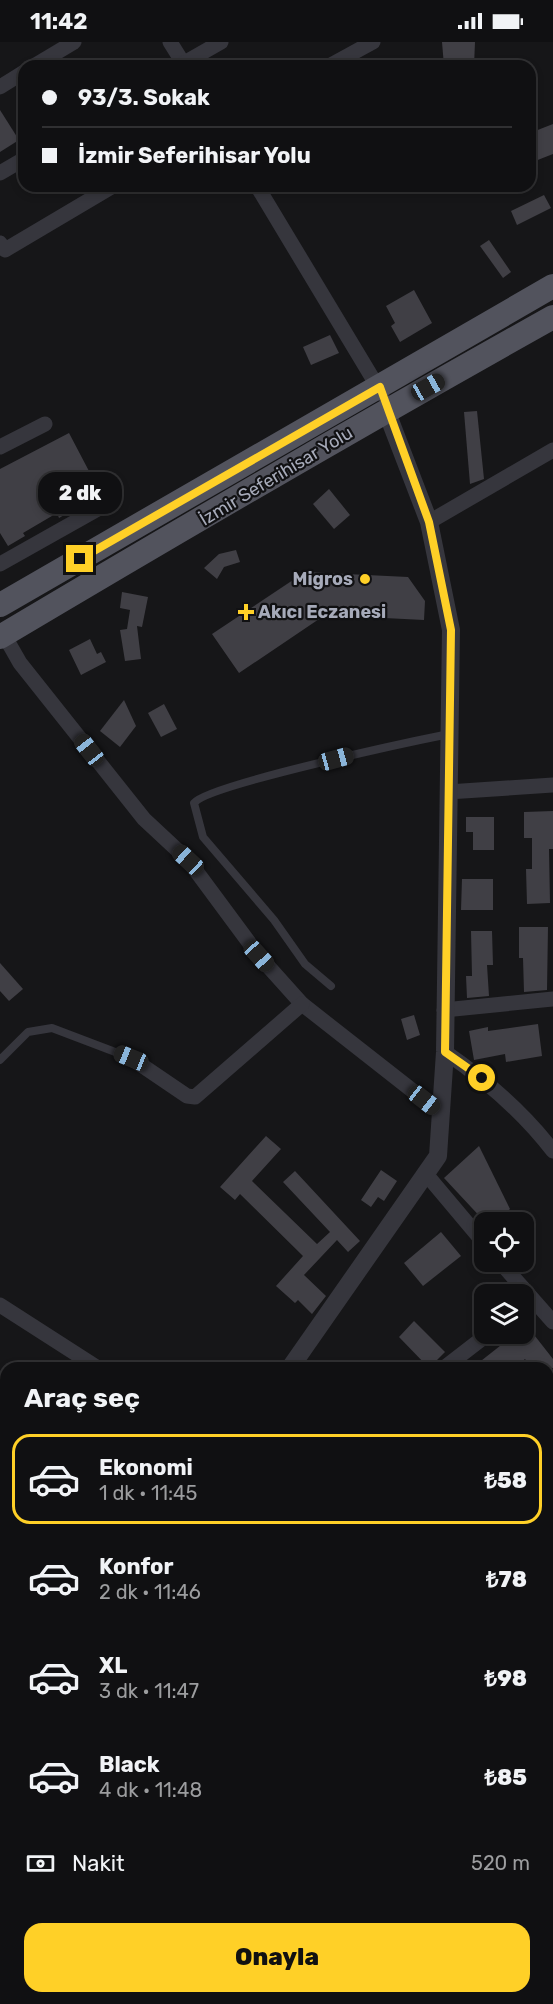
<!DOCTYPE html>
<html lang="tr">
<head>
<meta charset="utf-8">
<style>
  body { margin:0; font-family:Rubik,sans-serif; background:#19191b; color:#f1f3f6; height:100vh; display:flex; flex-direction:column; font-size:22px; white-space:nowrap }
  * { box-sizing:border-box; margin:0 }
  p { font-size:20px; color:#9c9d9f }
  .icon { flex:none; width:33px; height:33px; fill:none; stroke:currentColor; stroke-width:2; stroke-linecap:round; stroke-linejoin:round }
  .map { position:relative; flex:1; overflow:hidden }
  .details { position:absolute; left:0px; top:1320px; width:554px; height:642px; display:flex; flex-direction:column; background:#101012; border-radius:18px 18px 0 0; box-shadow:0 3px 9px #0003,0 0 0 2px #303032 }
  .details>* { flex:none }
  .hud { position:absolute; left:18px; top:18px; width:518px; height:132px; border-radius:18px; box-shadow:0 3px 9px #0003,0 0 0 2px #303032; display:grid; align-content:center; height:132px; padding:0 24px; background:#101012 }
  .tools { position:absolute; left:474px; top:1170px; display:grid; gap:12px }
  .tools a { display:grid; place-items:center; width:60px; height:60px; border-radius:12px; background:#101012; box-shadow:0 3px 9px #0003,0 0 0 2px #303032; font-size:30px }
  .end { position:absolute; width:27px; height:27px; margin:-14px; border:8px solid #ffd027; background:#111; box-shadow:0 0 0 3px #111 }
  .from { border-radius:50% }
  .bubble { position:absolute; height:42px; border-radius:18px; background:#101012; box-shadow:0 3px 9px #0003,0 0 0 2px #303032; font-size:20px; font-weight:800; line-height:42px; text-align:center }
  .car { position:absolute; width:18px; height:36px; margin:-18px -9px; border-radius:8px; box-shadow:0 0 4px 2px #0007; background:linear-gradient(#222 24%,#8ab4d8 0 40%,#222 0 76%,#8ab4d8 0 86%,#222 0) }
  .hud b { display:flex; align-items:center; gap:21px; height:57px; font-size:22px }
  .hud b+b { border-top:2px solid #303032 }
  .hud i { width:15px; height:15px; background:#f1f3f6 }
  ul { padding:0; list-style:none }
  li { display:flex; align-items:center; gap:18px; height:90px; margin:0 12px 9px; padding:0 12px; border:3px solid transparent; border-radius:18px }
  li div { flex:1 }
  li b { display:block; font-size:22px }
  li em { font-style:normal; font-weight:800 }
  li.current { border-color:#ffd027 }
  li>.icon { width:54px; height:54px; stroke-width:1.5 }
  h2 { padding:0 24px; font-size:27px; line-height:72px }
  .pay { display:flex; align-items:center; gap:15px; height:66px; padding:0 24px; font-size:22px }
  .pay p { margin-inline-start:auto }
  .primary-button { display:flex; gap:12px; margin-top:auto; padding:12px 24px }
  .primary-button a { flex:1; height:69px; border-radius:18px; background:#ffd027; color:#111; font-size:24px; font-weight:800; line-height:69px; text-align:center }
  .status { display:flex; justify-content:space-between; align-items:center; height:42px; padding:0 30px; background:#101012; direction:ltr }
  .status svg { height:16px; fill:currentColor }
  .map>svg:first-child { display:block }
</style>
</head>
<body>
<div class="status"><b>11:42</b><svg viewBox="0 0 49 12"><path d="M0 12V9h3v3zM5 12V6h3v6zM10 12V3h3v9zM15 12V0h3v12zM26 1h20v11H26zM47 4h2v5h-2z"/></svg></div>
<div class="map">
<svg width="553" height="1962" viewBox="0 0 553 1962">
  <rect width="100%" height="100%" fill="#161618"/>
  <g fill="#403f45">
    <polygon points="442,0 475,0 474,24 444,24"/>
    <polygon points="0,68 19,98 0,110"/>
    <polygon points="553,82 553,112 530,121 530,91"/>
    <polygon points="544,153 551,166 517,183 511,169"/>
    <polygon points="489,198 511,230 503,236 480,204"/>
    <polygon points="414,248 432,281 400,300 391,284 395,281 386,264"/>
    <polygon points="330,293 339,311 311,323 303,305"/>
    <polygon points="477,369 484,437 470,442 464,370"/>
    <polygon points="69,391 101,452 59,476 57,471 23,491 25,494 8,504 0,491 0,427"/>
    <polygon points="329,447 350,473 334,487 313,462"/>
    <polygon points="236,508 240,520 224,525 217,537 204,526 219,512"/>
    <polygon points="305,530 408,535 425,559 424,578 325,573 239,631 212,592"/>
    <polygon points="122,550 148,555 142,585 137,584 141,617 125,619 120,588 127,587 130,568 120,566"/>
    <polygon points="90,597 97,612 101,610 106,620 81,633 69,608"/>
    <polygon points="124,658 136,684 120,705 100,689"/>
    <polygon points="164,662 177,687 161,695 148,671"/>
    <polygon points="553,769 553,807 549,807 550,861 527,862 526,827 532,827 532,796 524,796 524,770"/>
    <polygon points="466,775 494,775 494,808 473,808 473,790 466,790"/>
    <polygon points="462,837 493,837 493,868 461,868"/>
    <polygon points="519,885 548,885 547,948 524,950 523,916 519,916"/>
    <polygon points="471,889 492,889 493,923 487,923 489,954 467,956 466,934 472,934"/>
    <polygon points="0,921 23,947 9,959 0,949"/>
    <polygon points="414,973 420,993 407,998 401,977"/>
    <polygon points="538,982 542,1014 506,1020 505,1012 474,1018 469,989 488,985 488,989"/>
    <polygon points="266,1094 281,1107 252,1139 317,1202 330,1190 283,1140 295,1129 360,1199 348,1210 337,1198 304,1233 326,1254 312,1272 298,1258 295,1261 276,1244 303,1214 240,1152 235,1158 220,1145"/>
    <polygon points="479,1104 510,1167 496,1180 485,1180 444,1136"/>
    <polygon points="381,1128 397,1139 384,1159 378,1155 371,1165 361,1158"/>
    <polygon points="441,1190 461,1214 423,1244 404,1221"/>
    <polygon points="414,1279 445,1310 429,1326 399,1295"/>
    <polygon points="524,1280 553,1317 553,1326 532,1326 525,1317 514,1326 472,1326 515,1292 524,1292"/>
  </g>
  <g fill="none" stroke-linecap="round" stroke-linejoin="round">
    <g stroke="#36363d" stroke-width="8">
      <path d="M331 944 305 922 274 878 203 795 194 761C207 743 414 699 449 692"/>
      <polyline points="0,1018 28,990 52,986 131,1016"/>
    </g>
    <g stroke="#36363d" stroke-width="15">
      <polyline points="170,0 185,24"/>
      <polyline points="34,24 74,0"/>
      <polyline points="179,24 221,0"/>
      <polyline points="329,24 373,0"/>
      <polyline points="0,45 24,30"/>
      <polyline points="0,131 24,117"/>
      <polyline points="257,144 382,352"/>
      <polyline points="0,201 5,208 113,144"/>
      <polyline points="0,405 45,382"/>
      <polyline points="429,480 553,408"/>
      <polyline points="0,522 112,459"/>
      <polyline points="4,593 20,621 144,777 188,818 259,914 302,962 441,1071"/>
      <polyline points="448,750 553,743"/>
      <polyline points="444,968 553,957"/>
      <path d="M445 1010C486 1038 523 1070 553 1109"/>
      <polyline points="131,1016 187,1054 195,1055 302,962"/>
      <polyline points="426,1132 484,1201"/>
      <polyline points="500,1220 553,1280"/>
      <polyline points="0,1263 98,1326"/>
      <polyline points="444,1326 488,1292"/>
      <polyline points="548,1370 553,1366"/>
      <polyline points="548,1501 553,1496"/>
    </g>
    <g stroke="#36363d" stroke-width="18">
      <polyline points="290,1326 438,1114 445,1010 451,588 429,480 386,368"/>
      <polyline points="0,1565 6,1561"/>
      <polyline points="0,1672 6,1676"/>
      <polyline points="474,1956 480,1962"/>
    </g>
    <g stroke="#52535d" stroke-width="24">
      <polyline points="0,563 553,244"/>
      <path d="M0 595C183 486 367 379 553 275"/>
    </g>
  </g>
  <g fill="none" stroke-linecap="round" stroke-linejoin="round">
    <polyline stroke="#ffd027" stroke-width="8" points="80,517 380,345 429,480 451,588 445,1010 482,1036"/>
  </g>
  <g fill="#ffd027" stroke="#111113" stroke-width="2">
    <circle cx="365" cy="537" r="6"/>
    <path d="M243 561h6v6h6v6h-6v6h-6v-6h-6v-6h6z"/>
  </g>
  <g text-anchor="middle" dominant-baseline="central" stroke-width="4.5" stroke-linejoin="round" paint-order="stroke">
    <g font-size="18" fill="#a6aab9" stroke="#111113">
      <text transform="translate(276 434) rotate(-31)">İzmir Seferihisar Yolu</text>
    </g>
    <g font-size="18" font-weight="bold" fill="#a6aab9" stroke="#111113" text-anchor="end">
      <text x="353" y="537">Migros</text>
      <text x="258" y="570" text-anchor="start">Akıcı Eczanesi</text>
    </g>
  </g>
</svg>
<div class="tools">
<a><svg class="icon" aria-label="locate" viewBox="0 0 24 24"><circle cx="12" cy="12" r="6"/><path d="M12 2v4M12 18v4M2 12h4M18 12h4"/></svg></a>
<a><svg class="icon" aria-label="layers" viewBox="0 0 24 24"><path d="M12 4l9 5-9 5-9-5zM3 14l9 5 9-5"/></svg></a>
</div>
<i class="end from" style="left:482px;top:1036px"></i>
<i class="end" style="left:80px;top:517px"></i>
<div class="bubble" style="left:38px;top:430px;width:84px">2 dk</div>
<i class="car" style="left:428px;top:345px;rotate:61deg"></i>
<i class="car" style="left:89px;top:708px;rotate:322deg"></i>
<i class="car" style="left:336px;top:717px;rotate:75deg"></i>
<i class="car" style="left:188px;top:818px;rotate:313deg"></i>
<i class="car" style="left:259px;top:914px;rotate:138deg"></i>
<i class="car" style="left:131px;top:1016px;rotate:292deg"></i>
<i class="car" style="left:424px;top:1058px;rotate:128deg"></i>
<div class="hud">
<b><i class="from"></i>93/3. Sokak</b>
<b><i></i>İzmir Seferihisar Yolu</b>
</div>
<section class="details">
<h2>Araç seç</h2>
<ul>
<li class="current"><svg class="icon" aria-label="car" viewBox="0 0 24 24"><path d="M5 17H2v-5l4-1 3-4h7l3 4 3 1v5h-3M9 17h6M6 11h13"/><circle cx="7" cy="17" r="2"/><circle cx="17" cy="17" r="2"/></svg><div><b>Ekonomi</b><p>1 dk · 11:45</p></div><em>₺58</em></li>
<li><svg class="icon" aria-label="car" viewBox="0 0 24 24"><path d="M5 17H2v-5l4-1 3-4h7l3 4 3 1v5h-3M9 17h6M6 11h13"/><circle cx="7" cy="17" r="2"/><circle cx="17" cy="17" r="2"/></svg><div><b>Konfor</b><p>2 dk · 11:46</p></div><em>₺78</em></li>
<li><svg class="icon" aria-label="car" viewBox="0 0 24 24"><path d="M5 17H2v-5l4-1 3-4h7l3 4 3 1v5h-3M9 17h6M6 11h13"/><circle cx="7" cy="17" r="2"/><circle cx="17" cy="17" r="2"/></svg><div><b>XL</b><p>3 dk · 11:47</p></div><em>₺98</em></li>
<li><svg class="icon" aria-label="car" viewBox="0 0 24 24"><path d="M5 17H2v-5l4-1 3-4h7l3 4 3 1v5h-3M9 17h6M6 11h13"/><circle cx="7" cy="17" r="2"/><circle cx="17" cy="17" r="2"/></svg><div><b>Black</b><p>4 dk · 11:48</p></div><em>₺85</em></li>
</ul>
<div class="pay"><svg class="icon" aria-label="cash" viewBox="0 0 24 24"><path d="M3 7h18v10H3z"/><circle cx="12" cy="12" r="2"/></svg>Nakit<p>520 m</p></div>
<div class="primary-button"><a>Onayla</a></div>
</section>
</div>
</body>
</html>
